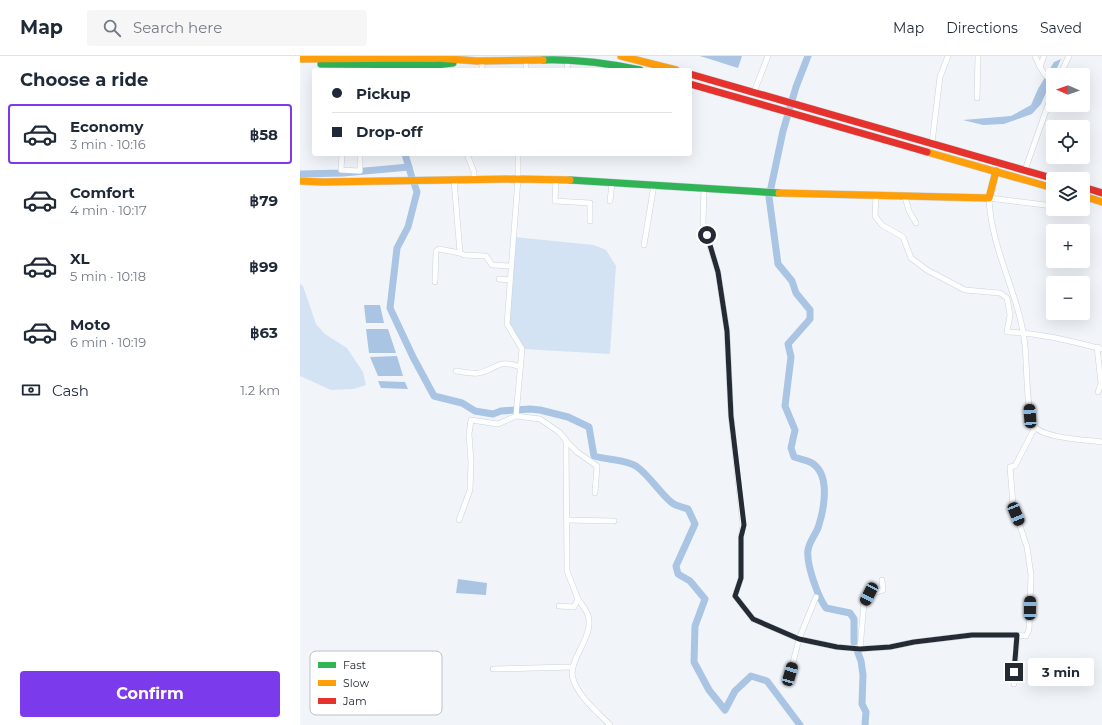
<!DOCTYPE html>
<html lang="en">
<head>
<meta charset="utf-8">
<style>
  body { margin:0; font-family:Montserrat,sans-serif; background:#f6f6f7; color:#1f2937; height:100vh; display:flex; flex-direction:column; font-size:15px; white-space:nowrap }
  * { box-sizing:border-box; margin:0 }
  p { font-size:13px; color:#747a83 }
  .icon { flex:none; width:22px; height:22px; fill:none; stroke:currentColor; stroke-width:2; stroke-linecap:round; stroke-linejoin:round }
  .map { position:relative; flex:1; overflow:hidden }
  .details { display:flex; flex-direction:column; background:#fff; width:300px }
  .details>* { flex:none }
  .guide { position:absolute; left:12px; top:12px; width:380px; height:88px; border-radius:4px; box-shadow:0 4px 16px #0002; display:grid; align-content:center; height:88px; padding:0 20px; background:#fff }
  .needle { width:26px; rotate:272deg }
  .tools { position:absolute; left:746px; top:12px; display:grid; gap:8px }
  .tools a { display:grid; place-items:center; width:44px; height:44px; border-radius:4px; background:#fff; box-shadow:0 4px 16px #0002; font-size:20px }
  .end { position:absolute; width:18px; height:18px; margin:-9px; border:5px solid #242b34; background:#fff; box-shadow:0 0 0 2px #fff }
  .from { border-radius:50% }
  .bubble { position:absolute; height:28px; border-radius:4px; background:#fff; box-shadow:0 4px 16px #0002; font-size:13px; font-weight:700; line-height:28px; text-align:center }
  .car { position:absolute; width:12px; height:24px; margin:-12px -6px; border-radius:5px; box-shadow:0 0 3px 1px #0007; background:linear-gradient(#222 24%,#8ab4d8 0 40%,#222 0 76%,#8ab4d8 0 86%,#222 0) }
  .guide b { display:flex; align-items:center; gap:14px; height:38px; font-size:15px }
  .guide b+b { border-top:1px solid #e0e1e3 }
  .guide i { width:10px; height:10px; background:#1f2937 }
  ul { padding:0; list-style:none }
  li { display:flex; align-items:center; gap:12px; height:60px; margin:0 8px 6px; padding:0 12px; border:2px solid transparent; border-radius:4px }
  li div { flex:1 }
  li b { display:block; font-size:15px }
  li em { font-style:normal; font-weight:700 }
  li.active { border-color:#7c3aed }
  li>.icon { width:36px; height:36px; stroke-width:1.5 }
  h2 { padding:0 20px; font-size:18px; line-height:48px }
  .pay { display:flex; align-items:center; gap:10px; height:44px; padding:0 20px; font-size:15px }
  .pay p { margin-inline-start:auto }
  .button { display:flex; gap:8px; margin-top:auto; padding:8px 20px }
  .button a { flex:1; height:46px; border-radius:4px; background:#7c3aed; color:#fff; font-size:16px; font-weight:700; line-height:46px; text-align:center }
  header { display:flex; align-items:center; gap:24px; box-sizing:border-box; height:56px; padding:0 20px; background:#fff; border-bottom:1px solid #e0e1e3 }
  header strong { font-size:19px }
  nav { display:flex; gap:22px; margin-inline-start:auto; font-size:14px }
  .search { width:280px; height:36px; background:#f6f6f7; display:flex; align-items:center; gap:10px; box-sizing:border-box; padding:0 14px; border-radius:4px; color:#747a83; font-size:15px }
  main { display:flex; flex:1; min-height:0 }
  .map>svg:first-child { display:block }
</style>
</head>
<body>
<header>
<strong>Map</strong>
<div class="search"><svg class="icon" aria-label="search" viewBox="0 0 24 24"><circle cx="10" cy="10" r="6"/><path d="M15 15l6 6"/></svg>Search here</div>
<nav><a>Map</a><a>Directions</a><a>Saved</a></nav>
</header>
<main>
<section class="details">
<h2>Choose a ride</h2>
<ul>
<li class="active"><svg class="icon" aria-label="car" viewBox="0 0 24 24"><path d="M5 17H2v-5l4-1 3-4h7l3 4 3 1v5h-3M9 17h6M6 11h13"/><circle cx="7" cy="17" r="2"/><circle cx="17" cy="17" r="2"/></svg><div><b>Economy</b><p>3 min · 10:16</p></div><em>฿58</em></li>
<li><svg class="icon" aria-label="car" viewBox="0 0 24 24"><path d="M5 17H2v-5l4-1 3-4h7l3 4 3 1v5h-3M9 17h6M6 11h13"/><circle cx="7" cy="17" r="2"/><circle cx="17" cy="17" r="2"/></svg><div><b>Comfort</b><p>4 min · 10:17</p></div><em>฿79</em></li>
<li><svg class="icon" aria-label="car" viewBox="0 0 24 24"><path d="M5 17H2v-5l4-1 3-4h7l3 4 3 1v5h-3M9 17h6M6 11h13"/><circle cx="7" cy="17" r="2"/><circle cx="17" cy="17" r="2"/></svg><div><b>XL</b><p>5 min · 10:18</p></div><em>฿99</em></li>
<li><svg class="icon" aria-label="car" viewBox="0 0 24 24"><path d="M5 17H2v-5l4-1 3-4h7l3 4 3 1v5h-3M9 17h6M6 11h13"/><circle cx="7" cy="17" r="2"/><circle cx="17" cy="17" r="2"/></svg><div><b>Moto</b><p>6 min · 10:19</p></div><em>฿63</em></li>
</ul>
<div class="pay"><svg class="icon" aria-label="cash" viewBox="0 0 24 24"><path d="M3 7h18v10H3z"/><circle cx="12" cy="12" r="2"/></svg>Cash<p>1.2 km</p></div>
<div class="button"><a>Confirm</a></div>
</section>
<div class="map">
<svg width="802" height="669" viewBox="0 0 802 669">
  <rect width="100%" height="100%" fill="#f1f5fa"/>
  <g fill="#d4e3f3">
    <polygon points="214,181 294,189 306,194 316,210 310,298 222,293 207,268"/>
    <polygon points="0,228 3,230 16,268 25,278 47,292 63,316 66,329 54,333 31,334 0,320"/>
  </g>
  <g fill="#aac4e3">
    <polygon points="400,0 442,0 438,12"/>
    <polygon points="761,3 741,48 732,58 704,68 683,69 663,64 711,60 731,49 738,33 754,6"/>
    <polygon points="64,249 80,249 84,267 66,267"/>
    <polygon points="66,273 88,273 96,297 69,297"/>
    <polygon points="97,300 103,320 78,320 70,301"/>
    <polygon points="78,325 105,326 108,333 81,332"/>
    <polygon points="158,523 187,527 186,539 156,537"/>
  </g>
  <g fill="none" stroke-linecap="round" stroke-linejoin="round">
    <g stroke="#aac4e3" stroke-width="7">
      <path d="M508 0 496 31 483 75 469 141 478 208 492 225 496 237 510 254V263L488 288 491 301 485 350 495 374 491 392 494 401C500 403 507 404 512 407 531 419 524 454 518 472 515 479 509 486 508 494 506 508 518 541 526 552L550 557 554 563V586"/>
      <polyline points="105,98 112,122"/>
      <polyline points="0,118 43,117 109,111"/>
      <path d="M114 127 117 136 108 171 97 192 90 252 113 301 134 340 162 347 175 355 193 358 201 355 230 353 240 354 268 361 289 371 294 400C307 404 325 403 336 410 350 420 358 435 371 446 375 450 383 451 388 453L395 468 376 510 378 518 390 525 405 543 395 570 394 606 409 634 425 654 435 635 451 620 467 625 500 669"/>
      <polyline points="557,594 561,605 563,619 562,648 566,656 565,669"/>
    </g>
    <g stroke="#ccd2d8" stroke-width="6">
      <g id="street">
        <polyline points="735,0 740,11"/>
        <polyline points="744,0 740,11 745,19 753,25"/>
        <polyline points="226,3 226,14"/>
        <polyline points="182,5 182,14"/>
        <polyline points="267,14 268,3"/>
        <polyline points="760,19 769,0"/>
        <polyline points="454,36 468,0"/>
        <polyline points="677,42 678,0"/>
        <polyline points="632,87 640,21 648,0"/>
        <polyline points="42,98 41,114 60,115 60,98"/>
        <polyline points="167,98 174,116 174,124"/>
        <polyline points="725,114 753,35"/>
        <polyline points="154,124 160,197 164,199 186,200 192,209 211,210"/>
        <polyline points="256,124 255,145 290,147 290,165"/>
        <polyline points="404,132 403,167 418,216 427,275 431,360 443,469 441,481 441,522 435,540 453,563 499,583 537,591 560,593 590,591 614,586 672,579 712,579 726,580 729,574 731,519 727,491 713,449 710,411 715,410 735,371"/>
        <path d="M576 139 575 160 582 169 603 181 611 202 627 214 665 234 700 237 707 242 710 259 707 276C740 277 770 285 802 293"/>
        <polyline points="605,141 609,155 616,167"/>
        <polyline points="310,145 312,127"/>
        <path d="M753 150 689 142C691 195 720 239 725 290 727 305 726 361 735 371 744 382 787 384 802 386"/>
        <polyline points="344,189 354,129"/>
        <polyline points="199,223 210,224"/>
        <polyline points="135,226 136,195 139,193 160,197"/>
        <polyline points="797,291 801,327 798,336"/>
        <path d="M156 315C163 316 171 318 178 317 197 314 197 302 220 311"/>
        <polyline points="216,360 240,363 259,376 266,384 267,515 278,543 274,551 259,550"/>
        <polyline points="266,385 277,396 297,410 295,437"/>
        <polyline points="159,464 170,434 171,406 169,378 171,364 198,368 216,360 222,293 207,268 218,123 218,98"/>
        <polyline points="267,464 314,465"/>
        <path d="M278 543C281 548 286 553 288 559 295 581 267 604 273 623 279 641 297 656 310 669"/>
        <polyline points="560,593 564,546 569,538 583,534 582,524"/>
        <polyline points="193,613 273,611"/>
        <polyline points="490,618 499,583 516,541"/>
        <polyline points="714,628 717,579"/>
      </g>
    </g>
    <g stroke="#ccd2d8" stroke-width="8">
      <g id="fast">
        <path d="M243 4C277 3 307 7 340 14"/>
        <polyline points="21,8 136,9 153,7"/>
        <polyline points="270,124 479,137"/>
      </g>
    </g>
    <g stroke="#ccd2d8" stroke-width="8">
      <g id="slow">
        <polyline points="321,0 376,14"/>
        <polyline points="0,3 136,2 177,5 243,4"/>
        <polyline points="627,96 753,132"/>
        <polyline points="0,125 23,126 218,123 270,124"/>
        <polyline points="479,137 689,142 696,115"/>
        <polyline points="783,140 802,146"/>
      </g>
    </g>
    <g stroke="#ccd2d8" stroke-width="8">
      <g id="jam">
        <polyline points="390,18 755,123"/>
        <polyline points="390,28 627,96"/>
        <polyline points="783,131 802,137"/>
      </g>
    </g>
    <use href="#street" stroke="#fdfefe" stroke-width="5"/>
    <use href="#fast" stroke="#30b455" stroke-width="7"/>
    <use href="#slow" stroke="#ff9f0a" stroke-width="7"/>
    <use href="#jam" stroke="#e5322d" stroke-width="7"/>
  </g>
  <g fill="none" stroke-linecap="round" stroke-linejoin="round">
    <polyline stroke="#242b34" stroke-width="5" points="407,179 418,216 427,275 431,360 444,469 441,481 441,522 435,540 453,563 499,583 537,591 560,593 590,591 614,586 672,579 717,579 714,616"/>
  </g>
  <rect x="10" y="595" width="132" height="64" rx="6" fill="#fff" stroke="#bdbfc2" stroke-width="1"/>
  <rect x="18" y="606" width="18" height="6" fill="#30b455"/>
  <rect x="18" y="624" width="18" height="6" fill="#ff9f0a"/>
  <rect x="18" y="642" width="18" height="6" fill="#e5322d"/>
  <g font-size="11" fill="#242b34">
    <text x="43" y="613">Fast</text>
    <text x="43" y="631">Slow</text>
    <text x="43" y="649">Jam</text>
  </g>
</svg>
<div class="tools">
<a><svg class="needle" viewBox="-14 -14 28 28"><path d="M0-13l5 13h-10z" fill="#e53935"/><path d="M0 13l5-13h-10z" fill="#747a83"/></svg></a>
<a><svg class="icon" aria-label="locate" viewBox="0 0 24 24"><circle cx="12" cy="12" r="6"/><path d="M12 2v4M12 18v4M2 12h4M18 12h4"/></svg></a>
<a><svg class="icon" aria-label="layers" viewBox="0 0 24 24"><path d="M12 4l9 5-9 5-9-5zM3 14l9 5 9-5"/></svg></a>
<a>+</a>
<a>−</a>
</div>
<i class="end from" style="left:407px;top:179px"></i>
<i class="end" style="left:714px;top:616px"></i>
<div class="bubble" style="left:728px;top:602px;width:66px">3 min</div>
<i class="car" style="left:730px;top:360px;rotate:356deg"></i>
<i class="car" style="left:716px;top:458px;rotate:158deg"></i>
<i class="car" style="left:569px;top:538px;rotate:207deg"></i>
<i class="car" style="left:730px;top:552px;rotate:1deg"></i>
<i class="car" style="left:490px;top:618px;rotate:16deg"></i>
<div class="guide">
<b><i class="from"></i>Pickup</b>
<b><i></i>Drop-off</b>
</div>
</div>
</main>
</body>
</html>
